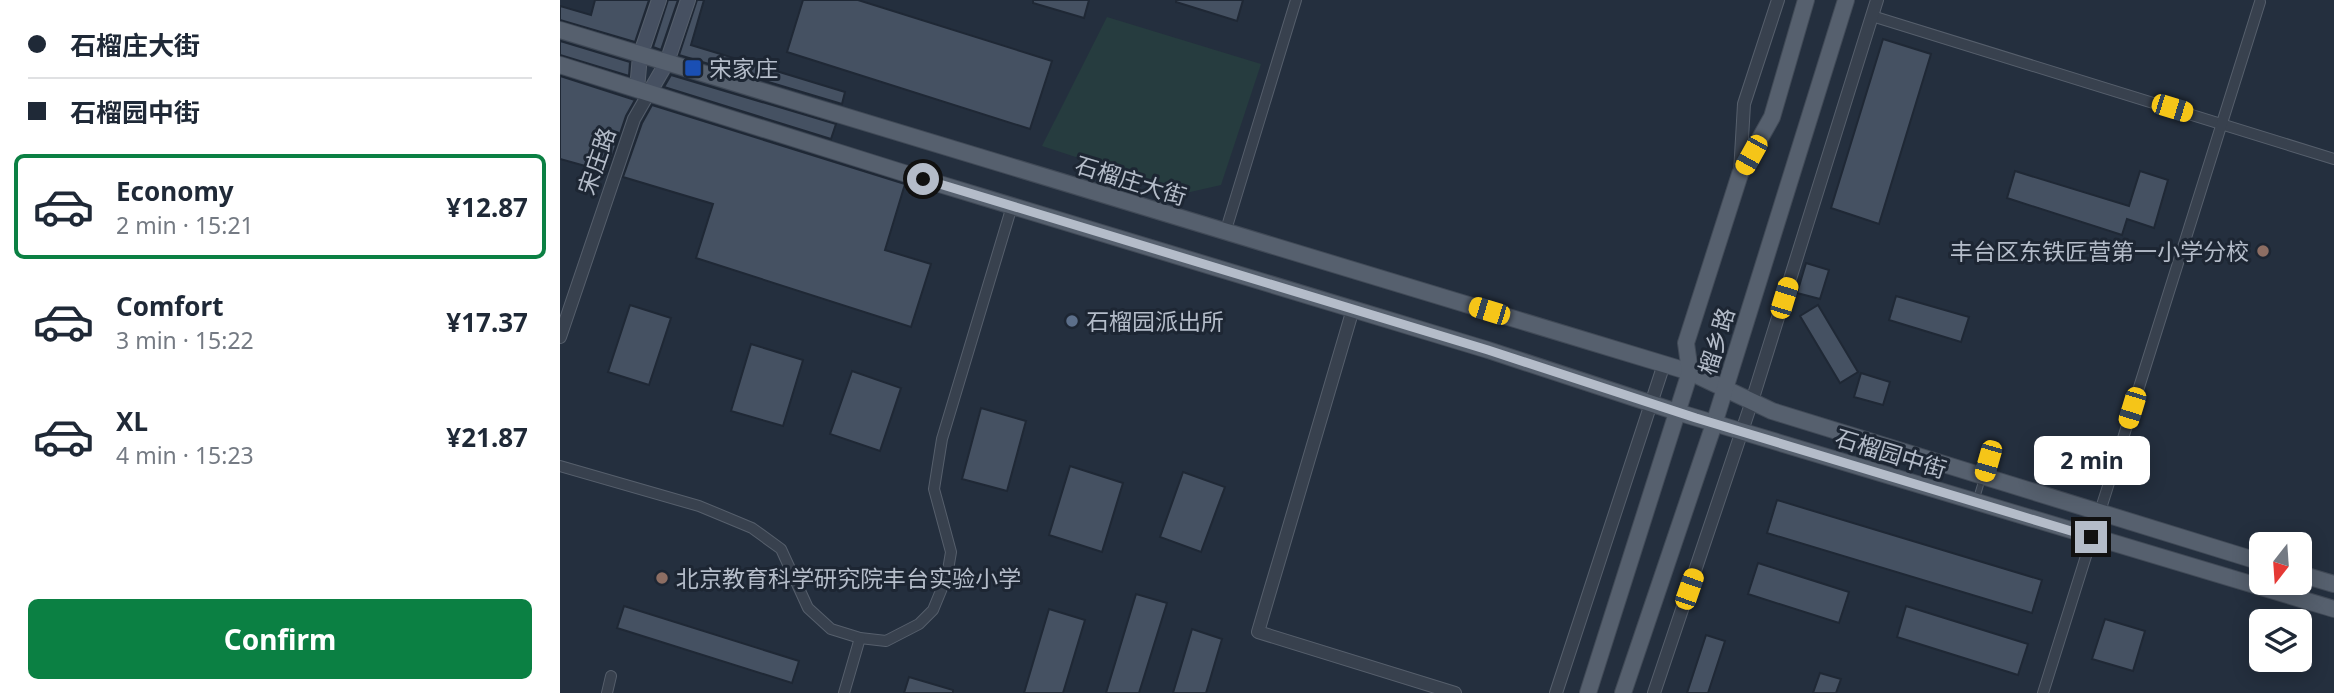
<!DOCTYPE html>
<html lang="en">
<head>
<meta charset="utf-8">
<style>
  body { margin:0; font-family:"Noto Sans","Noto Sans SC",sans-serif; background:#f6f6f7; color:#1f2937; height:100vh; display:flex; flex-direction:column; font-size:26px; white-space:nowrap }
  * { box-sizing:border-box; margin:0 }
  p { font-size:23px; color:#747a83 }
  .icon { flex:none; width:38px; height:38px; fill:none; stroke:currentColor; stroke-width:2; stroke-linecap:round; stroke-linejoin:round }
  .map { position:relative; flex:1; overflow:hidden }
  .side { display:flex; flex-direction:column; background:#fff; width:560px }
  .side>* { flex:none }
  .top-card { display:grid; align-content:center; height:154px; padding:0 28px; background:#fff }
  .needle { width:46px; rotate:197deg }
  .buttons { position:absolute; left:1689px; top:532px; display:grid; gap:14px }
  .buttons a { display:grid; place-items:center; width:63px; height:63px; border-radius:10px; background:#fff; box-shadow:0 4px 18px #0003; font-size:35px }
  .end { position:absolute; width:32px; height:32px; margin:-16px; border:9px solid #b4bcc9; background:#111; box-shadow:0 0 0 4px #111 }
  .from { border-radius:50% }
  .bubble { position:absolute; height:49px; border-radius:10px; background:#fff; box-shadow:0 4px 18px #0003; font-size:23px; font-weight:700; line-height:49px; text-align:center }
  .car { position:absolute; width:21px; height:42px; margin:-21px -10px; border-radius:9px; box-shadow:0 0 5px 2px #0007; background:linear-gradient(#f5c518 24%,#345 0 40%,#f5c518 0 76%,#345 0 86%,#f5c518 0) }
  .top-card b { display:flex; align-items:center; gap:24px; height:66px; font-size:26px }
  .top-card b+b { border-top:2px solid #e0e1e3 }
  .top-card i { width:18px; height:18px; background:#1f2937 }
  ul { padding:0; list-style:none }
  li { display:flex; align-items:center; gap:21px; height:105px; margin:0 14px 10px; padding:0 14px; border:4px solid transparent; border-radius:10px }
  li div { flex:1 }
  li b { display:block; font-size:26px }
  li em { font-style:normal; font-weight:700 }
  li.on { border-color:#0b8043 }
  li>.icon { width:63px; height:63px; stroke-width:1.5 }
  .button { display:flex; gap:14px; margin-top:auto; padding:14px 28px }
  .button a { flex:1; height:80px; border-radius:10px; background:#0b8043; color:#fff; font-size:28px; font-weight:700; line-height:80px; text-align:center }
  main { display:flex; flex:1; min-height:0 }
  .map>svg:first-child { display:block }
</style>
</head>
<body>
<main>
<section class="side">
<div class="top-card">
<b><i class="from"></i>石榴庄大街</b>
<b><i></i>石榴园中街</b>
</div>
<ul>
<li class="on"><svg class="icon" aria-label="car" viewBox="0 0 24 24"><path d="M5 17H2v-5l4-1 3-4h7l3 4 3 1v5h-3M9 17h6M6 11h13"/><circle cx="7" cy="17" r="2"/><circle cx="17" cy="17" r="2"/></svg><div><b>Economy</b><p>2 min · 15:21</p></div><em>¥12.87</em></li>
<li><svg class="icon" aria-label="car" viewBox="0 0 24 24"><path d="M5 17H2v-5l4-1 3-4h7l3 4 3 1v5h-3M9 17h6M6 11h13"/><circle cx="7" cy="17" r="2"/><circle cx="17" cy="17" r="2"/></svg><div><b>Comfort</b><p>3 min · 15:22</p></div><em>¥17.37</em></li>
<li><svg class="icon" aria-label="car" viewBox="0 0 24 24"><path d="M5 17H2v-5l4-1 3-4h7l3 4 3 1v5h-3M9 17h6M6 11h13"/><circle cx="7" cy="17" r="2"/><circle cx="17" cy="17" r="2"/></svg><div><b>XL</b><p>4 min · 15:23</p></div><em>¥21.87</em></li>
</ul>
<div class="button"><a>Confirm</a></div>
</section>
<div class="map">
<svg width="1774" height="693" viewBox="0 0 1774 693">
  <rect width="100%" height="100%" fill="#242f3e"/>
  <polygon fill="#263c3f" points="547,17 701,64 661,185 626,193 482,146"/>
  <g fill="#455162" stroke="#1f2835" stroke-width="2">
    <polygon points="35,0 89,0 75,42 0,20 0,6 31,15"/>
    <polygon points="108,0 118,0 101,50 93,47"/>
    <polygon points="137,0 144,0 131,45 285,92 282,104 119,55"/>
    <polygon points="243,0 298,0 492,61 470,129 227,52"/>
    <polygon points="473,0 529,0 524,18 473,3"/>
    <polygon points="616,0 683,0 677,21 616,2"/>
    <polygon points="1323,39 1371,54 1319,224 1271,208"/>
    <polygon points="0,41 70,62 69,76 0,55"/>
    <polygon points="111,75 276,124 271,139 104,87"/>
    <polygon points="0,76 75,100 66,116 47,172 0,159"/>
    <polygon points="92,105 345,184 325,250 371,264 351,327 136,258 153,204 63,177 82,123"/>
    <polygon points="1455,171 1569,206 1580,171 1608,180 1594,228 1567,219 1562,235 1447,198"/>
    <polygon points="1246,263 1269,270 1260,299 1237,293"/>
    <polygon points="1336,296 1409,317 1401,342 1329,320"/>
    <polygon points="70,305 111,318 89,385 48,372"/>
    <polygon points="1258,305 1298,372 1280,383 1240,316"/>
    <polygon points="191,344 243,360 223,426 171,411"/>
    <polygon points="292,371 341,388 320,451 270,434"/>
    <polygon points="1301,373 1330,382 1323,405 1294,397"/>
    <polygon points="421,408 466,421 447,491 402,479"/>
    <polygon points="510,466 563,483 542,552 489,535"/>
    <polygon points="623,472 665,487 641,552 600,537"/>
    <polygon points="1217,500 1482,580 1472,613 1207,533"/>
    <polygon points="1198,563 1289,592 1279,623 1188,594"/>
    <polygon points="576,594 607,603 579,693 546,693"/>
    <polygon points="64,606 239,661 232,683 57,628"/>
    <polygon points="1346,606 1468,644 1458,675 1337,637"/>
    <polygon points="489,609 525,620 503,693 464,693"/>
    <polygon points="1545,619 1585,631 1573,671 1532,659"/>
    <polygon points="632,629 662,639 646,693 613,693"/>
    <polygon points="1146,635 1165,641 1148,693 1127,693"/>
    <polygon points="1260,673 1281,679 1276,693 1253,693"/>
    <polygon points="349,677 393,690 393,693 344,693"/>
  </g>
  <g fill="none" stroke-linecap="round" stroke-linejoin="round">
    <g stroke="#565f6c" stroke-width="7">
      <polyline id="service" points="1416,500 1432,446"/>
    </g>
    <g stroke="#565f6c" stroke-width="12">
      <g id="minor">
        <polyline points="1312,16 1774,159"/>
        <polyline points="665,233 736,0"/>
        <polyline points="0,466 139,506 192,528 221,549 248,608 271,629 300,638 326,641 359,624 373,610 387,576 391,552 374,489 382,439 452,206"/>
        <polyline points="47,693 51,676"/>
        <polyline points="284,693 300,638"/>
        <polyline points="1483,693 1700,2"/>
      </g>
    </g>
    <g stroke="#565f6c" stroke-width="14">
      <g id="tertiary">
        <polyline points="1180,173 1184,104 1218,0"/>
        <polyline points="793,309 698,632 895,693"/>
        <polyline points="0,337 74,119 89,93"/>
        <polyline points="996,693 1104,364"/>
        <polyline points="1094,693 1192,401 1317,0"/>
      </g>
    </g>
    <g stroke="#565f6c" stroke-width="16">
      <g id="secondary">
        <polyline points="77,89 80,56 99,0"/>
        <polyline points="89,93 107,62 128,0"/>
      </g>
    </g>
    <g stroke="#414a57" stroke-width="18">
      <g id="primary">
        <polyline points="0,30 1130,372 1212,411 1701,562"/>
        <polyline points="0,65 363,179 928,350 1117,412 1774,609"/>
        <polyline points="1740,574 1774,584"/>
        <polyline points="1028,693 1130,372 1126,343 1180,174 1212,117 1246,0"/>
        <polyline points="1063,693 1154,424 1286,0"/>
      </g>
    </g>
    <use href="#service" stroke="#38414e" stroke-width="5"/>
    <use href="#minor" stroke="#38414e" stroke-width="10"/>
    <use href="#tertiary" stroke="#38414e" stroke-width="12"/>
    <use href="#secondary" stroke="#465061" stroke-width="14"/>
    <use href="#primary" stroke="#56606e" stroke-width="16"/>
  </g>
  <g fill="none" stroke-linecap="round" stroke-linejoin="round">
    <polyline stroke="#b4bcc9" stroke-width="9" points="363,179 928,350 1136,418 1531,537"/>
  </g>
  <rect fill="#1a4fb4" stroke="#1d2633" stroke-width="2.5" x="124" y="59" width="18" height="18" rx="3.5"/>
  <g fill="#8d6e63" stroke="#1d2633" stroke-width="2.5">
    <circle cx="1703" cy="251" r="7"/>
    <circle cx="102" cy="578" r="7"/>
  </g>
  <circle fill="#5c6f8a" stroke="#1d2633" stroke-width="2.5" cx="512" cy="321" r="7"/>
  <g text-anchor="middle" dominant-baseline="central" stroke-width="6" stroke-linejoin="round" paint-order="stroke">
    <g font-size="23" fill="#b4bcc9" stroke="#1d2633" text-anchor="start">
      <text x="149" y="68">宋家庄</text>
      <text x="1689" y="251" text-anchor="end">丰台区东铁匠营第一小学分校</text>
      <text x="526" y="321">石榴园派出所</text>
      <text x="116" y="578">北京教育科学研究院丰台实验小学</text>
    </g>
    <g font-size="23" fill="#b4bcc9" stroke="#1d2633">
      <text transform="translate(36 161) rotate(-71)">宋庄路</text>
      <text transform="translate(571 180) rotate(17)">石榴庄大街</text>
      <text transform="translate(1156 341) rotate(-73)">榴乡路</text>
      <text transform="translate(1331 453) rotate(17)">石榴园中街</text>
    </g>
  </g>
</svg>
<div class="buttons">
<a><svg class="needle" viewBox="-14 -14 28 28"><path d="M0-13l5 13h-10z" fill="#e53935"/><path d="M0 13l5-13h-10z" fill="#747a83"/></svg></a>
<a><svg class="icon" aria-label="layers" viewBox="0 0 24 24"><path d="M12 4l9 5-9 5-9-5zM3 14l9 5 9-5"/></svg></a>
</div>
<i class="end from" style="left:363px;top:179px"></i>
<i class="end" style="left:1531px;top:537px"></i>
<div class="bubble" style="left:1474px;top:436px;width:116px">2 min</div>
<i class="car" style="left:1612px;top:108px;rotate:107deg"></i>
<i class="car" style="left:1191px;top:155px;rotate:209deg"></i>
<i class="car" style="left:1224px;top:298px;rotate:17deg"></i>
<i class="car" style="left:929px;top:311px;rotate:287deg"></i>
<i class="car" style="left:1572px;top:408px;rotate:197deg"></i>
<i class="car" style="left:1428px;top:461px;rotate:196deg"></i>
<i class="car" style="left:1129px;top:589px;rotate:19deg"></i>
</div>
</main>
</body>
</html>
